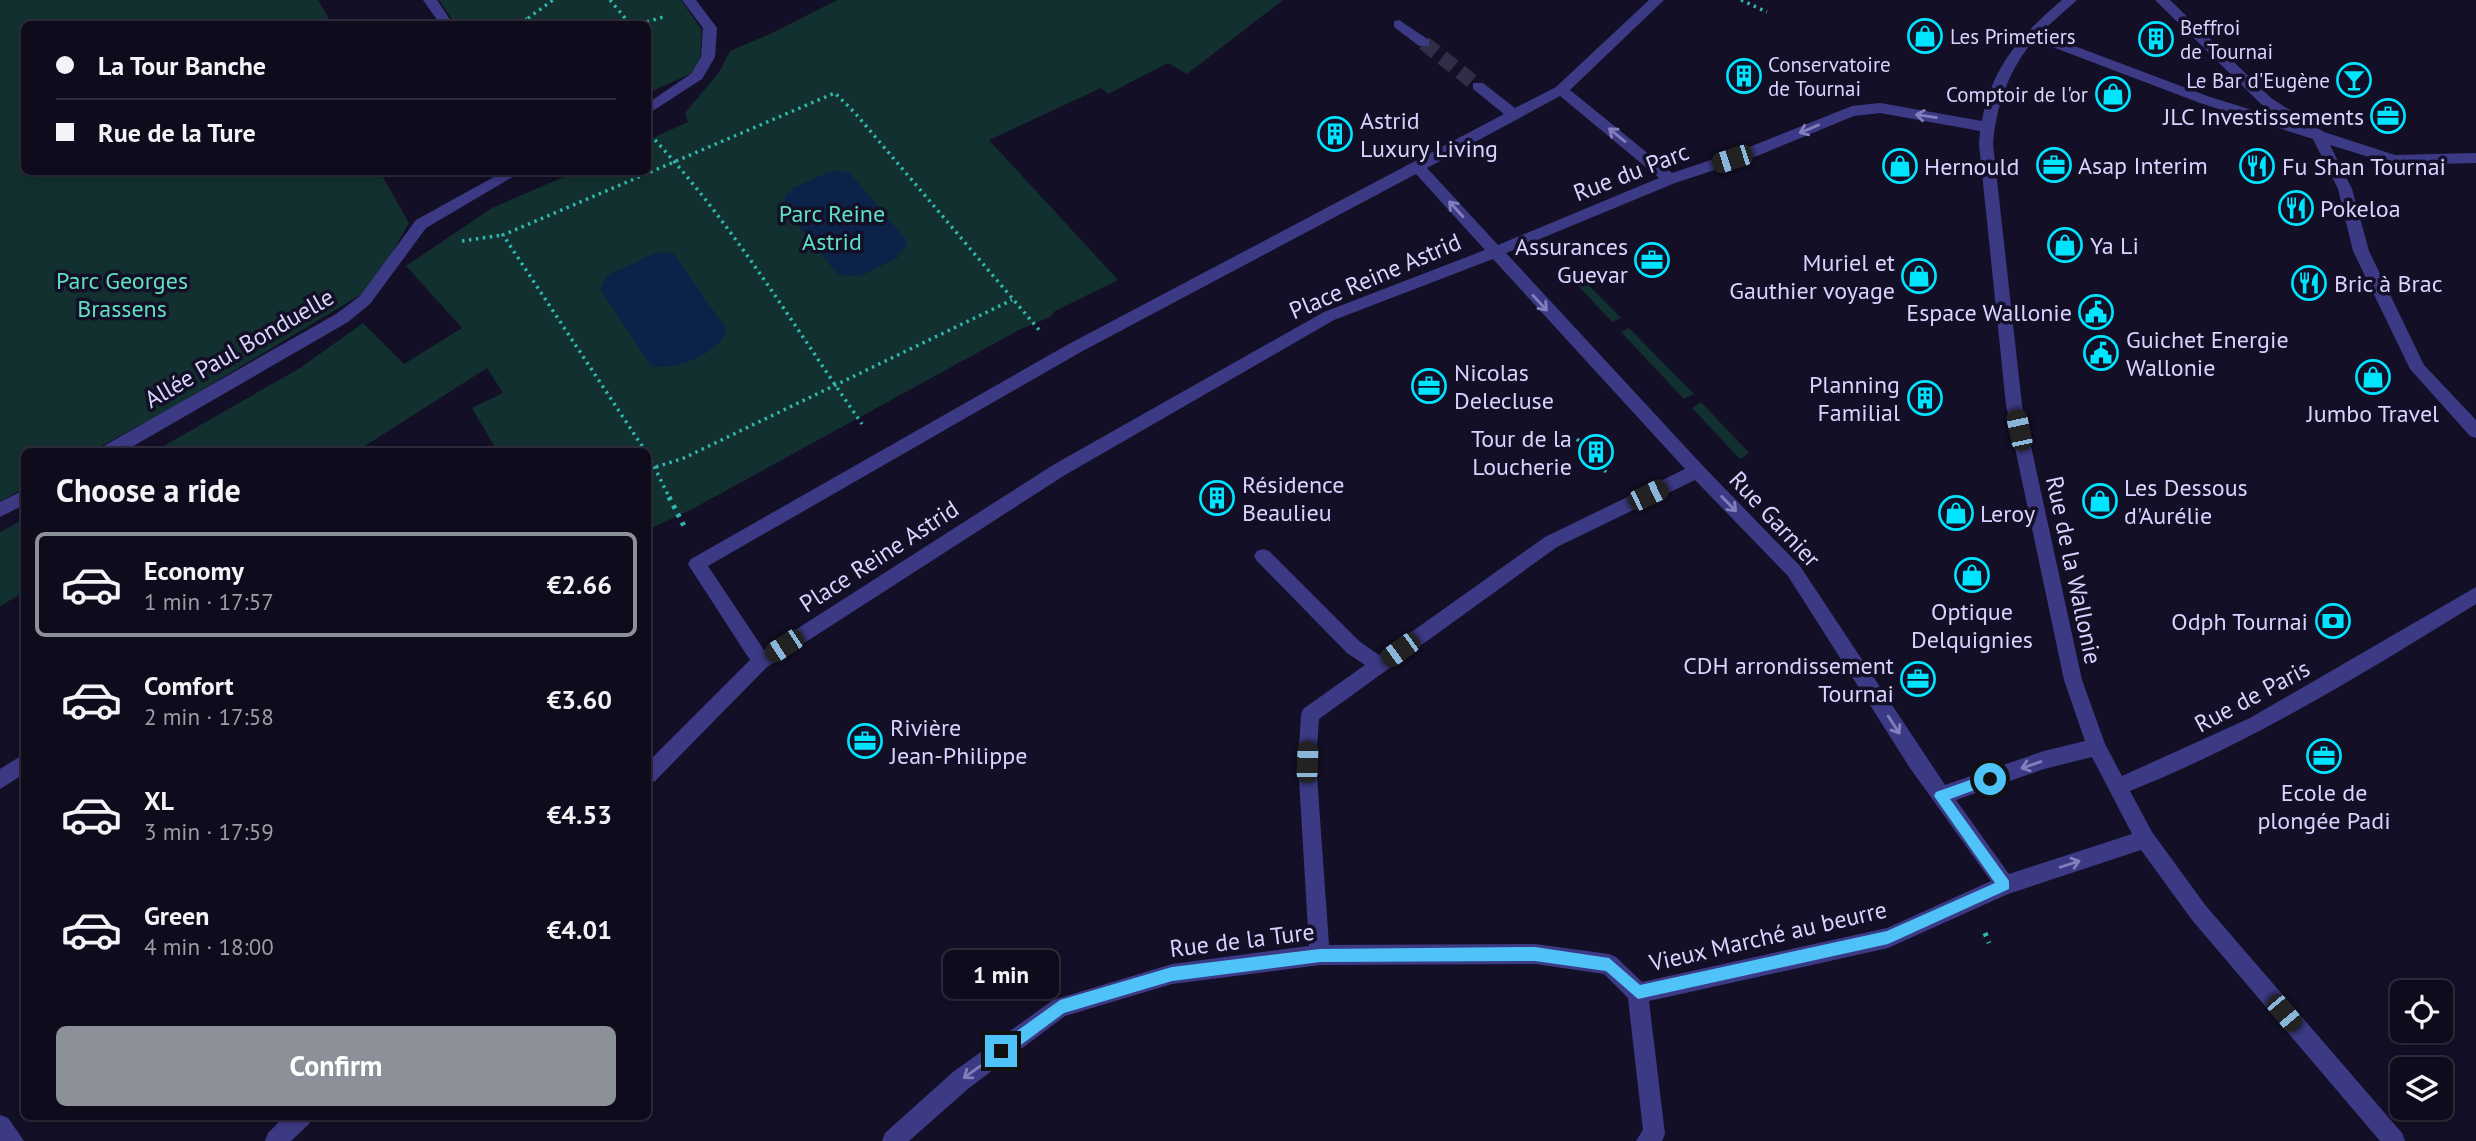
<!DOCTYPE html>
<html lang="en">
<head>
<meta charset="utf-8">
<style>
  body { margin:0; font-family:"PT Sans",sans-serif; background:#171425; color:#f1f3f6; height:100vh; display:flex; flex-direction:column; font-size:26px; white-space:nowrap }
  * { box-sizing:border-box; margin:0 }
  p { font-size:23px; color:#9b9ba3 }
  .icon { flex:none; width:38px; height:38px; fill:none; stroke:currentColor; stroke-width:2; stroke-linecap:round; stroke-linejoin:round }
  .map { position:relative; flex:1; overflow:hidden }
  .sheet { position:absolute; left:21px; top:448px; width:630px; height:672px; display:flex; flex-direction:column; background:#0e0b1c; border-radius:10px; box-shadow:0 4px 10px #0003,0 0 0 2px #2e2b3b }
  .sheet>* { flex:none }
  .top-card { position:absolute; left:21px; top:21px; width:630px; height:154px; border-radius:10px; box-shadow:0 4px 10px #0003,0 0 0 2px #2e2b3b; display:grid; align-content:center; height:154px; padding:0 35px; background:#0e0b1c }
  .fabs { position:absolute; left:2390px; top:980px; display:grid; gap:14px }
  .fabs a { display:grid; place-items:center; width:63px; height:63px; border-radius:10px; background:#0e0b1c; box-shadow:0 4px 10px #0003,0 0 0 2px #2e2b3b; font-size:35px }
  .end { position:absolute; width:32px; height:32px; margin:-16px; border:9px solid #4fc3f7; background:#111; box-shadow:0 0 0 4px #111 }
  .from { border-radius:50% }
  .bubble { position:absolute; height:49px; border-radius:10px; background:#0e0b1c; box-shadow:0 4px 10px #0003,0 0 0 2px #2e2b3b; font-size:23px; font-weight:700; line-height:49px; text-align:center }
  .car { position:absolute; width:21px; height:42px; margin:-21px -10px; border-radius:9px; box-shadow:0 0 5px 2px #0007; background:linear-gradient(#222 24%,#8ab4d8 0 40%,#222 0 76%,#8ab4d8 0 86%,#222 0) }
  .top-card b { display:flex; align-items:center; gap:24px; height:66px; font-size:26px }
  .top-card b+b { border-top:2px solid #2e2b3b }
  .top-card i { width:18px; height:18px; background:#f1f3f6 }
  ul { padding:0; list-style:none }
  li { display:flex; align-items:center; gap:21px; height:105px; margin:0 14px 10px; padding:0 21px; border:4px solid transparent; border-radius:10px }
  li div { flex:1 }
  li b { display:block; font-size:26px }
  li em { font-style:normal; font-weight:700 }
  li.on { border-color:#8c9099 }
  li>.icon { width:63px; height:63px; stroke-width:1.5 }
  h2 { padding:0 35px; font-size:32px; line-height:84px }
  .primary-button { display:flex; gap:14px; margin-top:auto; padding:14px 35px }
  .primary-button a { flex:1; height:80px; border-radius:10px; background:#8c9099; color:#fff; font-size:28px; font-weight:700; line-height:80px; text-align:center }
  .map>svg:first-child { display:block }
</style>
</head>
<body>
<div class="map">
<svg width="2476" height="1141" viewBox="0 0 2476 1141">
  <rect width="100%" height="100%" fill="#130f26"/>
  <g fill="#12302f">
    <polygon points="0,0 318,0 332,24 24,24 24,172 380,172 409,223 372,288 172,408 92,451 24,452 24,488 0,502"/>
    <polygon points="439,0 681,0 702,30 699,70 648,93 648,24 455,24"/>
    <polygon points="837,0 1283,0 1187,74 1168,63 1108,94 1101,88 989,140 1118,280 1055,311 1050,317 1019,330 694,508 648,530 648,452 497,451 472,408 503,393 487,368 357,451 153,452 300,368 363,323 404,364 462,328 406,266 492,208 575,172 648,172 648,140 688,122 685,113 720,71 730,51 770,34"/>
    <polygon points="1577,273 1621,318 1612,322 1569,276"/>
    <polygon points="1629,328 1694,394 1684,399 1621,332"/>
    <polygon points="1701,402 1749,453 1740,459 1692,408"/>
    <polygon points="24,519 24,592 0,606 0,532"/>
  </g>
  <g fill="#0c2248">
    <polygon points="837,171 849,172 907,241 904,249 897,255 899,257 860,276 838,275 782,204 785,203 785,195 792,191 791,189 829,172"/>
    <path d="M664 252 674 254 727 330C718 354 676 371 651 366L600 289 608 275 653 254Z"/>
  </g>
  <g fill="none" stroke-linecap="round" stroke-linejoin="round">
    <polyline stroke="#312d47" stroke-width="15" stroke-dasharray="15 8" stroke-linecap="butt" points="1424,43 1478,86"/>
    <g stroke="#2fb8b0" stroke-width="3.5" stroke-dasharray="2.5 4.5" stroke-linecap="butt">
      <polyline points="610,0 630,24"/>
      <polyline points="1741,0 1767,12"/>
      <polyline points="505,24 527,19"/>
      <polyline points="530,24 527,19 553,0"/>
      <polyline points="640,24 663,17"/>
      <path d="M655 140C735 227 795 328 862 424"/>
      <polyline points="462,241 503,235"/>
      <polyline points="1577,439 1606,472"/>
      <polyline points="646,452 503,235 835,93 855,113 1040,331"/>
      <polyline points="648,454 670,499"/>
      <polyline points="656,467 684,458 1012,300"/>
    </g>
    <g stroke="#2fb8b0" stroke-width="5" stroke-dasharray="3.5 6" stroke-linecap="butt">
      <polyline points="669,497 684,526"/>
      <polyline points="1985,933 1989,943"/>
    </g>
    <g fill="#3d3a85" fill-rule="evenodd">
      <polygon points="423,0 437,0 453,24 440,24"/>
      <polygon points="682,0 696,0 717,28 715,57 702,79 648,114 648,103 692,73 701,57 703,28"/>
      <path d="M1649 0H1664L1570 90 1672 173 1747 148 1852 106 1880 103 1982 121C1992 66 2021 35 2062 0H2077L2040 33 2210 97 2288 121 2261 104 2155 0H2170L2271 98 2324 132 2395 155 2476 153V163L2395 165 2330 145 2352 189 2369 251 2424 365 2476 420V438L2470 436 2410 369 2353 251 2338 189 2313 139 2200 103 2034 40C2009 69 1996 106 1993 144L2022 405 2082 680 2105 744 2122 776 2250 718 2476 587V604C2364 673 2253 742 2130 791L2152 832 2206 906 2402 1133 2405 1141H2380L2192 920 2141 850 2008 894 1888 948 1649 1001 1665 1134 1662 1141H1636L1643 1130 1628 998 1604 974 1535 964 1320 965 1172 984 1065 1016 969 1088 909 1141H882L885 1133 953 1072 1053 1000 1172 964 1309 946 1298 762 1301 715 1303 709 1365 665 1347 653 1257 561 1254 556 1257 551 1263 549 1269 551 1359 641 1379 655 1545 537 1685 469 1493 259 1334 320 1065 475 767 667 655 781 648 784V762L750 660 691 569 688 564 691 559 1067 345 1504 114 1473 89V83H1483L1515 108 1556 87ZM1560 96 1659 178 1498 245 1427 168ZM1880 113 1980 131 1979 144 2006 405 2064 680 2085 741 2044 751 1945 785 1800 566 1703 466 1506 253 1675 183 1757 156 1854 116ZM1416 174 1485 250 1324 312 1053 465 764 650 708 566 1079 353ZM1695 480 1788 576 1910 768 1991 881 1887 928 1642 982 1616 957 1609 954 1535 944 1329 945 1316 762 1319 719 1557 547ZM2092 757 2132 834 2009 874 1956 800 2044 769Z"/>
      <polygon points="1399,20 1429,40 1429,46 1419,46 1394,27 1394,21"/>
      <polygon points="503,172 521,172 426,228 370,304 348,322 123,452 100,452 102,447 336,314 360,296 416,220"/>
      <polygon points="24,490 24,505 0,517 0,502"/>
      <polygon points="24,754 24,774 0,789 0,769"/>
      <polygon points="0,1115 8,1118 24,1141 0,1141"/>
      <polygon points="285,1116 312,1116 309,1124 291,1141 265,1141 268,1133"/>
    </g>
  </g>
  <defs><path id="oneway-shaft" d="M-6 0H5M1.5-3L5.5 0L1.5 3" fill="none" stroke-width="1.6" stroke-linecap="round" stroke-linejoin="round" transform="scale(1.75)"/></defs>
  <g stroke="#837fbc">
    <use href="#oneway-shaft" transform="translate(1926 116) rotate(-171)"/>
    <use href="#oneway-shaft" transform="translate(1809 129) rotate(157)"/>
    <use href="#oneway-shaft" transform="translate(1617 135) rotate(-141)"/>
    <use href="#oneway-shaft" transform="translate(1456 209) rotate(-132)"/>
    <use href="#oneway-shaft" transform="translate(1540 303) rotate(47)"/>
    <use href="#oneway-shaft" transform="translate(1729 504) rotate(46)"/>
    <use href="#oneway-shaft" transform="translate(1894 725) rotate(57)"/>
    <use href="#oneway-shaft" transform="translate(2031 765) rotate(161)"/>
    <use href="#oneway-shaft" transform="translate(2070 864) rotate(-18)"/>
    <use href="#oneway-shaft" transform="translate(972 1072) rotate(144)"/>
  </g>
  <polygon fill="#4fc3f7" points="1990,773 1996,779 1994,783 1950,799 2009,881 2009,889 1888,944 1638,999 1606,971 1535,961 1320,962 1172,981 1064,1013 1006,1056 996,1056 994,1051 996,1046 1060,1000 1172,967 1320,949 1535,947 1609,958 1640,985 1887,931 1995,883 1934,796 1936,792"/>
  <defs>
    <g id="shop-ring" transform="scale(1.75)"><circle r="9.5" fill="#130f26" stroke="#00e5ff" stroke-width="1.5"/><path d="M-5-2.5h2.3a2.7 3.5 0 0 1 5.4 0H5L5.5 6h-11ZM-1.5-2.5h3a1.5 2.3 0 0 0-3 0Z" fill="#00e5ff"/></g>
    <g id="building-ring" transform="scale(1.75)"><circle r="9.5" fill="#130f26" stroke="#00e5ff" stroke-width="1.5"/><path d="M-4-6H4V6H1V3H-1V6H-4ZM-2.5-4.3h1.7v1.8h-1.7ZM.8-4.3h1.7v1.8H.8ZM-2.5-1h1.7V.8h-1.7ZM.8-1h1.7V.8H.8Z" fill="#00e5ff"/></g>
    <g id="bar-ring" transform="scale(1.75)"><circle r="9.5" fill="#130f26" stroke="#00e5ff" stroke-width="1.5"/><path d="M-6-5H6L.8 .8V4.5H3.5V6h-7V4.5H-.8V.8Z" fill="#00e5ff"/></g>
    <g id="office-ring" transform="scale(1.75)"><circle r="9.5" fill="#130f26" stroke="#00e5ff" stroke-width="1.5"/><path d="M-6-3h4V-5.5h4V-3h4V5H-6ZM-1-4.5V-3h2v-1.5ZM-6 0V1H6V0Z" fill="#00e5ff"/></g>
    <g id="restaurant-ring" transform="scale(1.75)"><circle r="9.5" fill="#130f26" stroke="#00e5ff" stroke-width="1.5"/><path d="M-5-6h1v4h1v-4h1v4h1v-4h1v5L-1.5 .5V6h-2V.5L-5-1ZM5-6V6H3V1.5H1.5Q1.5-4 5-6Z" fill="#00e5ff"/></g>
    <g id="civic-ring" transform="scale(1.75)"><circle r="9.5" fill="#130f26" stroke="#00e5ff" stroke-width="1.5"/><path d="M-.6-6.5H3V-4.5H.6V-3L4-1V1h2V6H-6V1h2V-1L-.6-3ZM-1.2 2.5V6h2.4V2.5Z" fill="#00e5ff"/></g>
    <g id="bank-ring" transform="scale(1.75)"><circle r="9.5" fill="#130f26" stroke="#00e5ff" stroke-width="1.5"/><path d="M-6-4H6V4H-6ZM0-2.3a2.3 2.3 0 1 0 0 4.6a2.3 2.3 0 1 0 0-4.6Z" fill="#00e5ff"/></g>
  </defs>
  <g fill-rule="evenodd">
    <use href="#shop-ring" x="1925" y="36"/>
    <use href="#building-ring" x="2156" y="39"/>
    <use href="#building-ring" x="1744" y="76"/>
    <use href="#bar-ring" x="2354" y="80"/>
    <use href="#shop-ring" x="2113" y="94"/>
    <use href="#office-ring" x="2388" y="116"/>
    <use href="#building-ring" x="1335" y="134"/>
    <use href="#office-ring" x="2054" y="165"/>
    <use href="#shop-ring" x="1900" y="166"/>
    <use href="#restaurant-ring" x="2257" y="166"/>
    <use href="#restaurant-ring" x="2296" y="208"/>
    <use href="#shop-ring" x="2065" y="245"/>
    <use href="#office-ring" x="1652" y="260"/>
    <use href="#shop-ring" x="1919" y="276"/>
    <use href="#restaurant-ring" x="2309" y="283"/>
    <use href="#civic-ring" x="2096" y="312"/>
    <use href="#civic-ring" x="2101" y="353"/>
    <use href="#shop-ring" x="2373" y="377"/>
    <use href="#office-ring" x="1429" y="386"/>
    <use href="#building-ring" x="1925" y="398"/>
    <use href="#building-ring" x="1596" y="452"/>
    <use href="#building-ring" x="1217" y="498"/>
    <use href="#shop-ring" x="2100" y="501"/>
    <use href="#shop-ring" x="1956" y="513"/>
    <use href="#shop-ring" x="1972" y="575"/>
    <use href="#bank-ring" x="2333" y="621"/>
    <use href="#office-ring" x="1918" y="679"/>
    <use href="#office-ring" x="865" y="741"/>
    <use href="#office-ring" x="2324" y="756"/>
  </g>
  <g text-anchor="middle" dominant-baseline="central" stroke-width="7" stroke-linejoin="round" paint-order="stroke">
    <g font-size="21" fill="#d9d4ff" stroke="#130f26" text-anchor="start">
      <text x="2180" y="27">Beffroi<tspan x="2180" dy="24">de Tournai</tspan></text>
      <text x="1950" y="36">Les Primetiers</text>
      <text x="1768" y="64">Conservatoire<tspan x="1768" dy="24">de Tournai</tspan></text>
      <text x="2330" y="80" text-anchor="end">Le Bar d'Eugène</text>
      <text x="2088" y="94" text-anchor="end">Comptoir de l'or</text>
    </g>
    <g font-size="24" fill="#d9d4ff" stroke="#130f26" text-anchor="start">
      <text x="2364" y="116" text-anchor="end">JLC Investissements</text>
      <text x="1360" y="120">Astrid<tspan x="1360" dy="28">Luxury Living</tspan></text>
      <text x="2078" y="165">Asap Interim</text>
      <text x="1924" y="166">Hernould</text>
      <text x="2282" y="166">Fu Shan Tournai</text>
      <text x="2320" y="208">Pokeloa</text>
      <text x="2090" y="245">Ya Li</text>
      <text x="1628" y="246" text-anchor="end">Assurances<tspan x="1628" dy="28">Guevar</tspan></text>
      <text x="1895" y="262" text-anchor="end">Muriel et<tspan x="1895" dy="28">Gauthier voyage</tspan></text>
      <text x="2334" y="283">Bric à Brac</text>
      <text x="2072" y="312" text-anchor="end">Espace Wallonie</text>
      <text x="2126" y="339">Guichet Energie<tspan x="2126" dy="28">Wallonie</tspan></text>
      <text x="1454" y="372">Nicolas<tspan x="1454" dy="28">Delecluse</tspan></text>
      <text x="1900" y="384" text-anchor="end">Planning<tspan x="1900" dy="28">Familial</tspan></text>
      <text x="2373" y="413" text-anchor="middle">Jumbo Travel</text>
      <text x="1572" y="438" text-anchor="end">Tour de la<tspan x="1572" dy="28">Loucherie</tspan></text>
      <text x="1242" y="484">Résidence<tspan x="1242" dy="28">Beaulieu</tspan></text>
      <text x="2124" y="487">Les Dessous<tspan x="2124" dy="28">d'Aurélie</tspan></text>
      <text x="1980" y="513">Leroy</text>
      <text x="1972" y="611" text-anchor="middle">Optique<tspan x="1972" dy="28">Delquignies</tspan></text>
      <text x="2308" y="621" text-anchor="end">Odph Tournai</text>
      <text x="1894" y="665" text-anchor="end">CDH arrondissement<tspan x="1894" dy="28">Tournai</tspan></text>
      <text x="890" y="727">Rivière<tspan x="890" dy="28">Jean-Philippe</tspan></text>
      <text x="2324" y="792" text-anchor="middle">Ecole de<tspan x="2324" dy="28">plongée Padi</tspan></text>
    </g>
    <g font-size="24" fill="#d9d4ff" stroke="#130f26">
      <text transform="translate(1631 172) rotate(-21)">Rue du Parc</text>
      <text transform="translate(1375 276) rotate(-23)">Place Reine Astrid</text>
      <text transform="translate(239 348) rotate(-30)">Allée Paul Bonduelle</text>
      <text transform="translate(1775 519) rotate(47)">Rue Garnier</text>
      <text transform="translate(879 556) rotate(-33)">Place Reine Astrid</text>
      <text transform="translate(2074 570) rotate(78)">Rue de la Wallonie</text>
      <text transform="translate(2252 696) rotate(-28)">Rue de Paris</text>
      <text transform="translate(1768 936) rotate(-13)">Vieux Marché au beurre</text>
      <text transform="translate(1242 940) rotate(-7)">Rue de la Ture</text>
    </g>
    <g font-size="24" fill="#5fe0c0" stroke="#130f26">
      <text x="832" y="213">Parc Reine<tspan x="832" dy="28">Astrid</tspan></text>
      <text x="122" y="280">Parc Georges<tspan x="122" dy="28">Brassens</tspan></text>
    </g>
  </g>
</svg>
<div class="fabs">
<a><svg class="icon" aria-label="locate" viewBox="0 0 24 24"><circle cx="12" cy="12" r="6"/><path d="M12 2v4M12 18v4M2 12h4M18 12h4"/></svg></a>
<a><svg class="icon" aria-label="layers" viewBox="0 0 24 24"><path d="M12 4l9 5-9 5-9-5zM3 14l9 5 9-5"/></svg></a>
</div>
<i class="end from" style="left:1990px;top:779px"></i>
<i class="end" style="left:1001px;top:1051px"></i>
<div class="bubble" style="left:943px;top:950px;width:116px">1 min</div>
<i class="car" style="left:1732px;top:159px;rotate:252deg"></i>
<i class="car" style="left:2019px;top:430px;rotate:348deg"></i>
<i class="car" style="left:1648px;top:495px;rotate:64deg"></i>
<i class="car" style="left:784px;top:646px;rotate:237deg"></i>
<i class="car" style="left:1400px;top:650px;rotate:234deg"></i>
<i class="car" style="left:1307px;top:762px;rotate:2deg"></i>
<i class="car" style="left:2284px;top:1013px;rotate:140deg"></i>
<div class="top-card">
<b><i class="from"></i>La Tour Banche</b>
<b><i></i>Rue de la Ture</b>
</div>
<section class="sheet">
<h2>Choose a ride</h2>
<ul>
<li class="on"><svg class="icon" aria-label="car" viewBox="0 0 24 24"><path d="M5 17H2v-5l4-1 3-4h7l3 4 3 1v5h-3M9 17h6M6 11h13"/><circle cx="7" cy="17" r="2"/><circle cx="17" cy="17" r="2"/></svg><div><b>Economy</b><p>1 min · 17:57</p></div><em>€2.66</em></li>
<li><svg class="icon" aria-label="car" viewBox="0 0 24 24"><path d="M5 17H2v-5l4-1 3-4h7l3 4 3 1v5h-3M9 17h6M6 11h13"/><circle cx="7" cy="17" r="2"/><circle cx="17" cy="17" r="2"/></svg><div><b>Comfort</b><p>2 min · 17:58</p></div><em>€3.60</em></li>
<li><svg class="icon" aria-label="car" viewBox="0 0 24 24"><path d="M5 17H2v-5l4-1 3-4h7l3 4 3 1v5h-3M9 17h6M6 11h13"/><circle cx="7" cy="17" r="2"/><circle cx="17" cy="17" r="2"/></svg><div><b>XL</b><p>3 min · 17:59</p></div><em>€4.53</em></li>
<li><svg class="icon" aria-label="car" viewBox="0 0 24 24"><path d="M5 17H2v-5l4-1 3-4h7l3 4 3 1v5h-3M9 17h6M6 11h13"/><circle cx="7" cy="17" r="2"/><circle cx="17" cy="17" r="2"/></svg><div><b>Green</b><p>4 min · 18:00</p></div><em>€4.01</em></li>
</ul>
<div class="primary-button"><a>Confirm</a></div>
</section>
</div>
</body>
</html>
